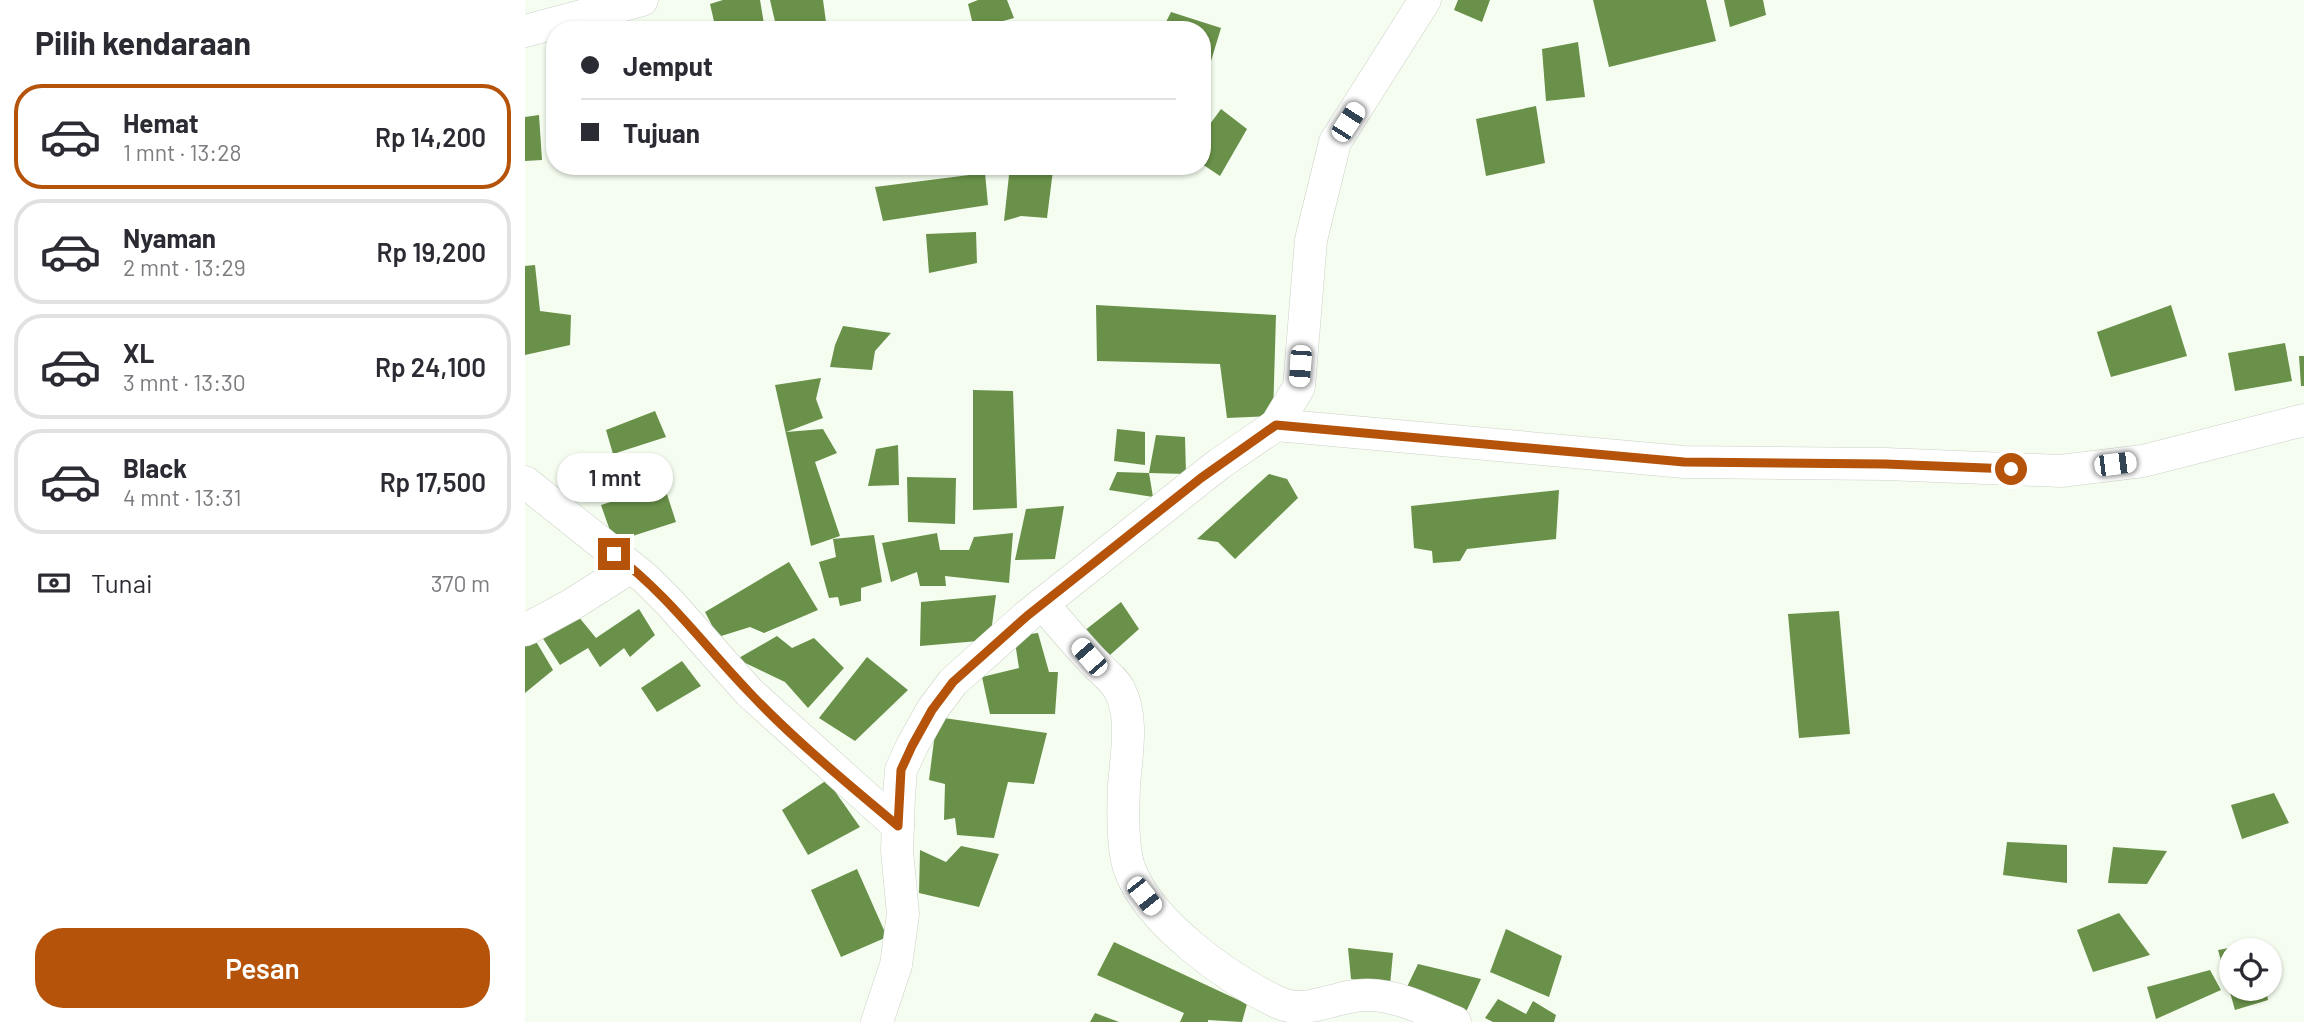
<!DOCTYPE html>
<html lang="id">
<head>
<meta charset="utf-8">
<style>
  body { margin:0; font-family:Barlow,sans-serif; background:#f2f2f3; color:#2b2b33; height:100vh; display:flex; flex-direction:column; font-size:26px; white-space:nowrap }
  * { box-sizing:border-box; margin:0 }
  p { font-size:23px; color:#7c7c81 }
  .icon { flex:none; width:38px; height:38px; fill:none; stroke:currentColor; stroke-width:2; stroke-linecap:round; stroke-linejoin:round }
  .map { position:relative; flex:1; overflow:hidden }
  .panel { display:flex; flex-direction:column; background:#fff; width:525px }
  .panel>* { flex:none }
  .top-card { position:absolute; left:21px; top:21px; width:665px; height:154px; border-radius:28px; box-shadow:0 2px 5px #0004; display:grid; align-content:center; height:154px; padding:0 35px; background:#fff }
  .controls { position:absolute; left:1694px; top:938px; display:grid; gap:14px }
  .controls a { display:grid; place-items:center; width:63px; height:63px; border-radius:50%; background:#fff; box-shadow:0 2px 5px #0004; font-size:35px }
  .end { position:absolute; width:32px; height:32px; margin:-16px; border:9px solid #b45309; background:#fff; box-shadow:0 0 0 4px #fff }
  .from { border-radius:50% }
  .bubble { position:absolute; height:49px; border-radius:24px; background:#fff; box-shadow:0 2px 5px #0004; font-size:23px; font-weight:600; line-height:49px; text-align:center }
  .car { position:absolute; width:21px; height:42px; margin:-21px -10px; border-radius:9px; box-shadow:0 0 5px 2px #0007; background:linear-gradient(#fff 24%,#345 0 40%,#fff 0 76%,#345 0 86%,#fff 0) }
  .top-card b { display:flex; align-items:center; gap:24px; height:66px; font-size:26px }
  .top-card b+b { border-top:2px solid #e1e1e2 }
  .top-card i { width:18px; height:18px; background:#2b2b33 }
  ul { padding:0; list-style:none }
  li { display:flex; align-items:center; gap:21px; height:105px; margin:0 14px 10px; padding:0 21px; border:4px solid #e1e1e2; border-radius:28px }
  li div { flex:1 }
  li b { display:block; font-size:26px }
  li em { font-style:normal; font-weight:600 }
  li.selected { border-color:#b45309 }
  li>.icon { width:63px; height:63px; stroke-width:1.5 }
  h2 { padding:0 35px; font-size:32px; line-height:84px }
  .pay { display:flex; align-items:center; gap:18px; height:77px; padding:0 35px; font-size:26px }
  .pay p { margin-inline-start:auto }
  .cta { display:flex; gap:14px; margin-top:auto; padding:14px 35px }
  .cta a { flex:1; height:80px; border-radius:28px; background:#b45309; color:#fff; font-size:28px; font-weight:600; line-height:80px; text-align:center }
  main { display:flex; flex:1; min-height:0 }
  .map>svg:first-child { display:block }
</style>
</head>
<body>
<main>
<section class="panel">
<h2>Pilih kendaraan</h2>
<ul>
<li class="selected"><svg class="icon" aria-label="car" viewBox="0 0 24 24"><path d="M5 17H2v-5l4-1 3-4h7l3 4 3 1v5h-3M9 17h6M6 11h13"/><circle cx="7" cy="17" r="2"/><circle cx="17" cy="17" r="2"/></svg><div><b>Hemat</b><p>1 mnt · 13:28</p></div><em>Rp 14,200</em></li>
<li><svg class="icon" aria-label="car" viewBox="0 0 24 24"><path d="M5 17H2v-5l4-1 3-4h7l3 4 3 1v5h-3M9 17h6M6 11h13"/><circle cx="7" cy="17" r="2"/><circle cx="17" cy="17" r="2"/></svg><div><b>Nyaman</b><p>2 mnt · 13:29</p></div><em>Rp 19,200</em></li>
<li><svg class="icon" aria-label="car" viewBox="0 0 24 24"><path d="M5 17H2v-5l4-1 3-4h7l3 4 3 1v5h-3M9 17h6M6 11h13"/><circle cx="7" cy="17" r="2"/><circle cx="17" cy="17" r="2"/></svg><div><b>XL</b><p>3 mnt · 13:30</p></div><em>Rp 24,100</em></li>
<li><svg class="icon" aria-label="car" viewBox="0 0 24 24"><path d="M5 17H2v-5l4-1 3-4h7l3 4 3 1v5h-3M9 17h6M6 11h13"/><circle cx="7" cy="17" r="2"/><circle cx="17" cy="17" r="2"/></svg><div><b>Black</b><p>4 mnt · 13:31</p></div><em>Rp 17,500</em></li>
</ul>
<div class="pay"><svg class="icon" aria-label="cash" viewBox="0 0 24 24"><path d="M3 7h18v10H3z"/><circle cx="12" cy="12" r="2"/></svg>Tunai<p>370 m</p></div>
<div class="cta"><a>Pesan</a></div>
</section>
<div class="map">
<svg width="1779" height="1022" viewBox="0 0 1779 1022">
  <rect width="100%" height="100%" fill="#f5fdf0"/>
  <g fill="#699149">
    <polygon points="198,0 235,0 240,30 191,30 185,4"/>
    <polygon points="245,0 298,0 301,22 271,30 252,30"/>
    <polygon points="453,0 482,0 489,18 449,29 443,4"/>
    <polygon points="933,0 965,0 957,22 929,10"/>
    <polygon points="1068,0 1181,0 1191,41 1084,67"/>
    <polygon points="1199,0 1238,0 1241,15 1205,27"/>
    <polygon points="646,12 696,28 686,61 677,60 677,30 637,30"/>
    <polygon points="1053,42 1060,97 1021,101 1017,49"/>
    <polygon points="1011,106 1020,163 961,176 951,119"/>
    <polygon points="696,109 722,129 695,176 677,164 677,135"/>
    <polygon points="14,115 17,160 0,161 0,117"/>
    <polygon points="485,166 528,170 522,218 496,216 479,221"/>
    <polygon points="460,173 463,205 358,221 350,187"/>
    <polygon points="451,232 452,263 404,273 401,234"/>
    <polygon points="10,265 15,311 46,315 45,345 0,355 0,266"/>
    <polygon points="571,305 751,315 748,416 702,418 695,364 572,361"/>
    <polygon points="1646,305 1662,356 1586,377 1572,332"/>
    <polygon points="318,326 366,333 350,351 347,370 305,367 310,345"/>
    <polygon points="1760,343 1767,381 1710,391 1703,353"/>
    <polygon points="1774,356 1779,356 1779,386 1776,386"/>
    <polygon points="296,378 291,399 298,418 261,432 298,429 312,453 290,462 315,536 286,546 250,385"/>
    <polygon points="448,390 488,391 492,508 448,510"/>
    <polygon points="130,411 141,437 88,454 81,430"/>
    <polygon points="592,429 620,432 620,465 589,461"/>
    <polygon points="631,435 660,437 661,474 624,473"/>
    <polygon points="373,445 374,485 343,486 351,449"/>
    <polygon points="592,472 624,473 628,497 584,490"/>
    <polygon points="744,474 762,479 773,498 710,559 693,542 672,539"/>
    <polygon points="382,477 431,478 430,524 383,522"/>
    <polygon points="139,485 151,522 89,542 76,505"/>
    <polygon points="1034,490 1031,539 942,549 935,561 908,563 907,551 889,548 886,506"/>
    <polygon points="539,506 530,559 490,560 501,509"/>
    <polygon points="412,533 415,550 444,550 449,537 488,533 484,583 420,576 421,586 395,586 392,572 366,582 357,543"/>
    <polygon points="349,535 357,582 336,588 336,601 315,606 313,597 304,598 294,562 311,557 308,539"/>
    <polygon points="264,562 293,610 239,633 225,627 193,637 180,612"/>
    <polygon points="471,595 465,640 395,646 396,602"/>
    <polygon points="596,602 614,629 585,655 559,631"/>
    <polygon points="114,609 130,635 105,657 99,648 75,667 63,648 35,665 17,637 53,616 71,638"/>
    <polygon points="1314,611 1325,734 1274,738 1263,614"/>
    <polygon points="513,633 524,672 533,672 530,714 465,714 457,677 494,668 489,636"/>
    <polygon points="252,636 267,648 289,638 319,668 283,708 260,682 212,659"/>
    <polygon points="12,643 28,670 0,693 0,646"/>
    <polygon points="342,657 383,690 330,741 294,718"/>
    <polygon points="157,661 176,686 132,712 116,688"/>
    <polygon points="412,717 522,733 509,784 483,782 469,838 432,835 430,818 419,820 420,784 404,780"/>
    <polygon points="302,780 335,827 283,855 257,810"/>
    <polygon points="1749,793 1764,823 1717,839 1706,805"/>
    <polygon points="1482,842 1542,845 1542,883 1478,875"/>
    <polygon points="436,846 474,854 454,907 394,893 395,850 421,862"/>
    <polygon points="1588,847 1642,851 1622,884 1583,883"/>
    <polygon points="332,869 362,937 316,957 286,890"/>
    <polygon points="1594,913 1625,955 1568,972 1552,930"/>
    <polygon points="981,929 1037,956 1024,997 965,972"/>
    <polygon points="589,942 722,1004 717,1022 683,1020 683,1022 655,1022 659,1013 572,975"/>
    <polygon points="1731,943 1733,950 1706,950 1706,989 1741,989 1743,1000 1710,1010 1693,950"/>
    <polygon points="823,948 868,953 865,985 826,979"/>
    <polygon points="893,964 956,979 941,1012 881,989"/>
    <polygon points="1685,970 1696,990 1631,1019 1622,987"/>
    <polygon points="973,999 1001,1014 1008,1001 1031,1015 1029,1022 968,1022 960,1018"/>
    <polygon points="570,1013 594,1022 565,1022"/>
  </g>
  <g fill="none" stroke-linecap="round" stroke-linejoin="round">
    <g stroke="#cad1c5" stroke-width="33">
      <g id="minor">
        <polyline points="0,31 117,0"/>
        <polyline points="751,425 1159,462 1360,464 1536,471 1618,461 1779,420"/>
        <polyline points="0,482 120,578 145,603 224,692 373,826"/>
        <path d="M518 604C534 623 550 642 567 660 575 669 590 680 595 691 609 718 601 757 599 786 598 808 597 850 605 870 625 923 702 978 752 1002 783 1017 813 993 845 995 875 996 903 1011 930 1022"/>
        <polyline points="0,630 46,605 106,567"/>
        <polyline points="352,1022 371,965 378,914 372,851 374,795 376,770 387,746 407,710 428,682 502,616 694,464 751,425 774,387 786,240 810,142 900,0"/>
      </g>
    </g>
    <use href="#minor" stroke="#fff" stroke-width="32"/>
  </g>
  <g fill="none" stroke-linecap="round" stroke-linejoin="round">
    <path stroke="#b45309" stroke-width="9" d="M89 554C141 593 178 644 223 691 269 740 322 783 373 826L376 770 387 746 407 710 428 682 502 616 676 478 751 425 1159 462 1360 464 1486 469"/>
  </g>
</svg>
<div class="controls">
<a><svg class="icon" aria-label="locate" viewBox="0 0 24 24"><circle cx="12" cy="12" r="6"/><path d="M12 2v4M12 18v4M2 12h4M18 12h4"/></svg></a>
</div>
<i class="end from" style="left:1486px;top:469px"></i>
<i class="end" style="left:89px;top:554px"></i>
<div class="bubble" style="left:32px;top:453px;width:116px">1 mnt</div>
<i class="car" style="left:823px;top:122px;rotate:33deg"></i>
<i class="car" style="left:775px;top:366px;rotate:184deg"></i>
<i class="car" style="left:1590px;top:464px;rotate:83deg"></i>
<i class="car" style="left:564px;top:657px;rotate:319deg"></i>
<i class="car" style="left:619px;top:896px;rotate:142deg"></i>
<div class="top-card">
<b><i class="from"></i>Jemput</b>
<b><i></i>Tujuan</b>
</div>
</div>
</main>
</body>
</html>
